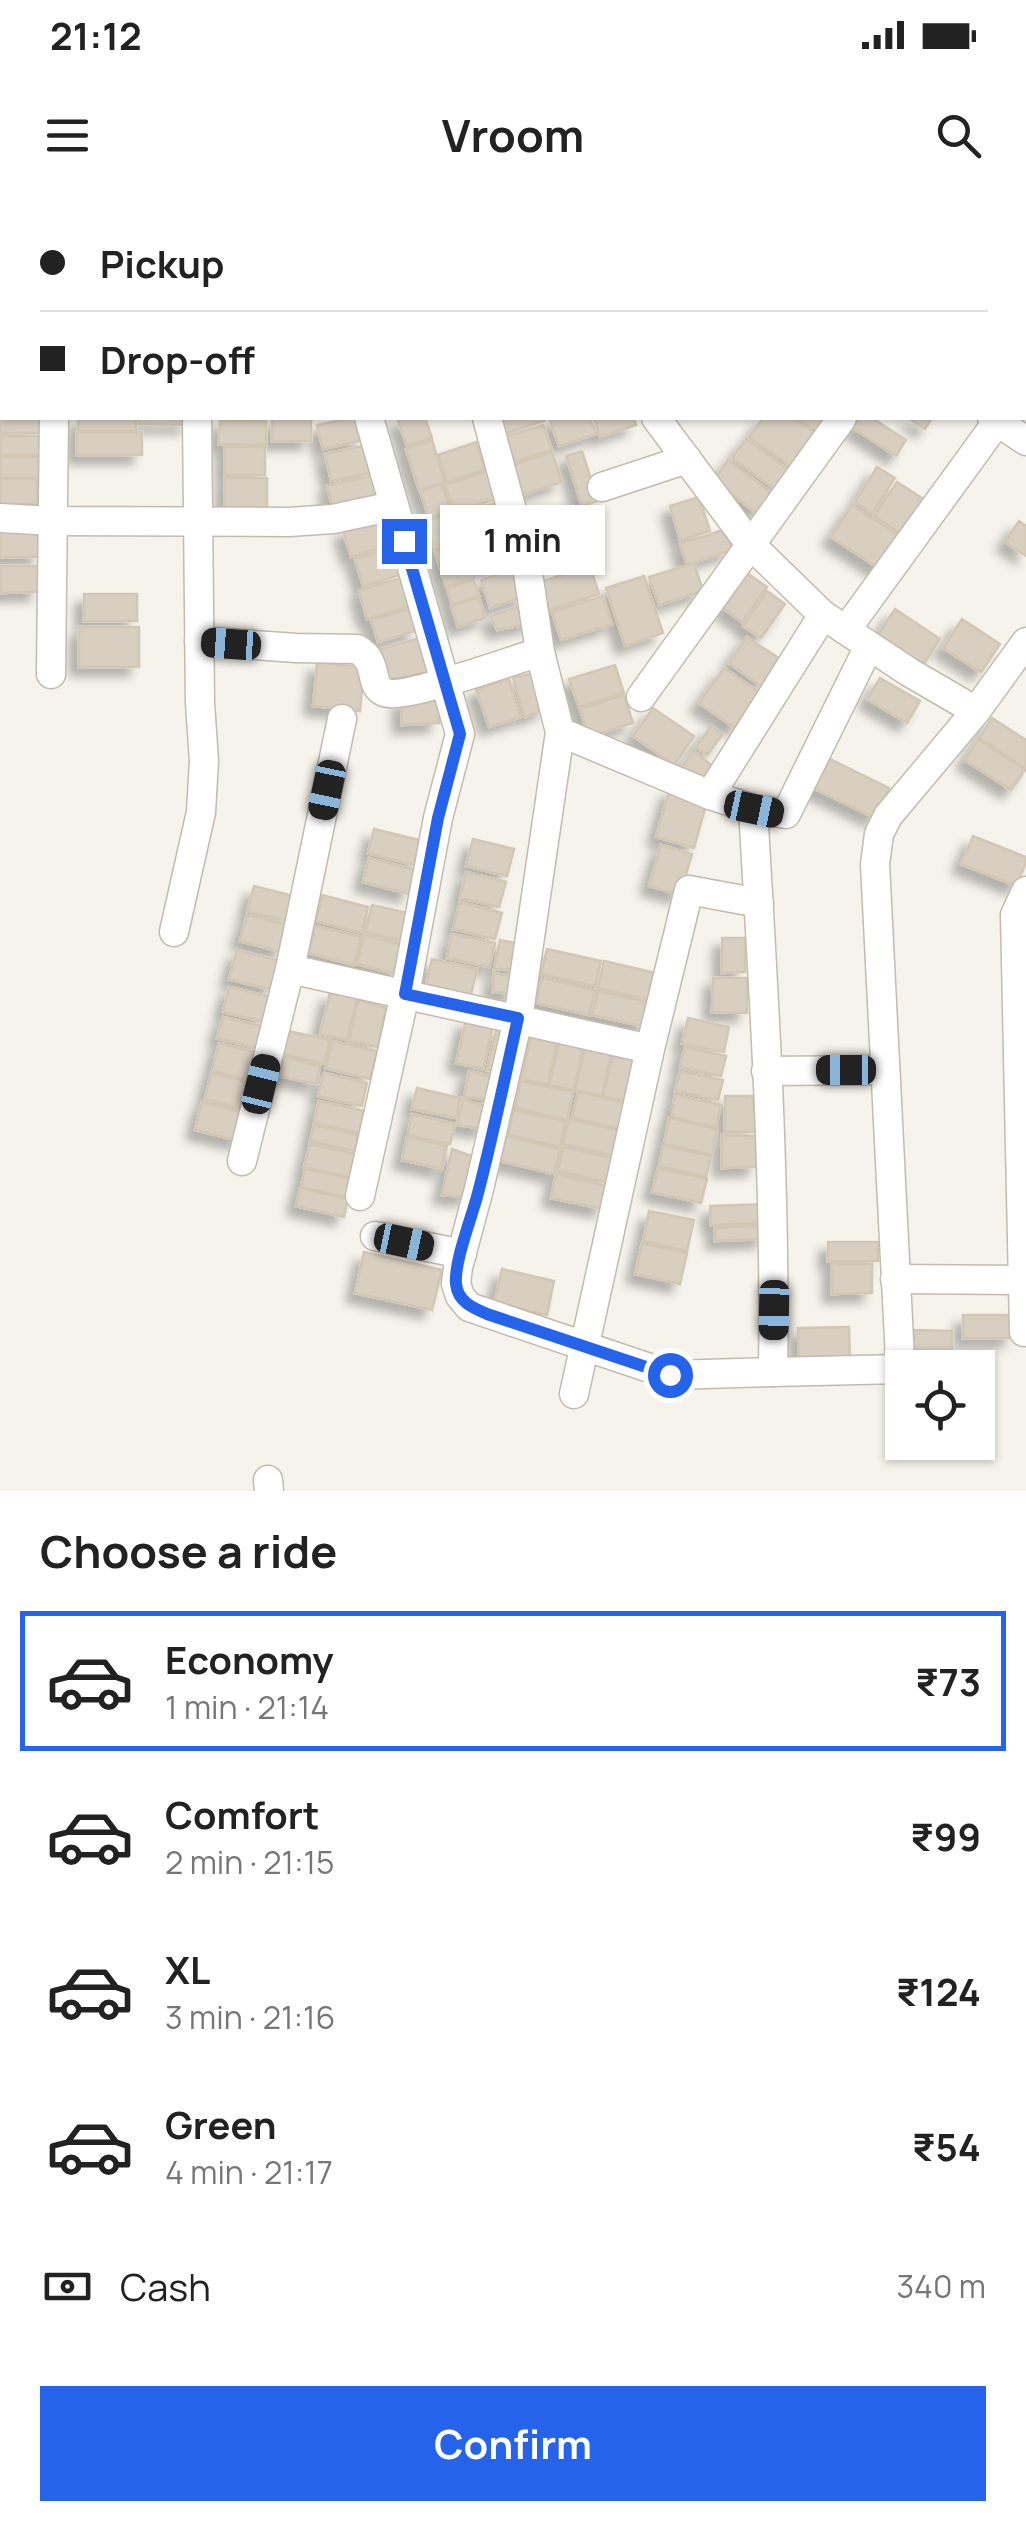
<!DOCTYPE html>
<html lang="en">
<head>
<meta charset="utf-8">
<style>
  body { margin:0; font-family:Manrope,sans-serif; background:#f2f2f2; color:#222; height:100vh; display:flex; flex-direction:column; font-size:38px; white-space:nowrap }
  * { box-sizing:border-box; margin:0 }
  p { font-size:32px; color:#767676 }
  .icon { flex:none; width:55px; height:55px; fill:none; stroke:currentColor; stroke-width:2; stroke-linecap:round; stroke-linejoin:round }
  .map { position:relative; height:1291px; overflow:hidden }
  .sheet { display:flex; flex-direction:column; background:#fff; flex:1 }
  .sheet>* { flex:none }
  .top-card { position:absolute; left:0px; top:0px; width:1028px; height:220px; box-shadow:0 2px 8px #0004; display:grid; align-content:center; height:220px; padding:0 40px; background:#fff }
  .tools { position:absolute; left:885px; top:1150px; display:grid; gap:20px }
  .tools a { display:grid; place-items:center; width:110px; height:110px; border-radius:0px; background:#fff; box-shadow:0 2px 8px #0004; font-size:50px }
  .end { position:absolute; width:45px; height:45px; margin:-22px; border:12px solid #2563eb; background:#fff; box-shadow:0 0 0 5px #fff }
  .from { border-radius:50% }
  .bubble { position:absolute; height:70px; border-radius:0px; background:#fff; box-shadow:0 2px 8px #0004; font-size:32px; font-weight:700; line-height:70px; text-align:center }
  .car { position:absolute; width:30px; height:60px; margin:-30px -15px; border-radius:12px; box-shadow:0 0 8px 2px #0007; background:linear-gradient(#222 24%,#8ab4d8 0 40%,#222 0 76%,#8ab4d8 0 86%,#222 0) }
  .top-card b { display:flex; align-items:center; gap:35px; height:95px; font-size:38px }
  .top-card b+b { border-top:2px solid #e0e0e0 }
  .top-card i { width:25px; height:25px; background:#222 }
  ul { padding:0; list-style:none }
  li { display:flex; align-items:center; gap:30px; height:140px; margin:0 20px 15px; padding:0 20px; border:5px solid transparent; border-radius:0px }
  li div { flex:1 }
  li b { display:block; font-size:38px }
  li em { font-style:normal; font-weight:700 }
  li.selected { border-color:#2563eb }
  li>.icon { width:90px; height:90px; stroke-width:1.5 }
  h2 { padding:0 40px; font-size:45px; line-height:120px }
  .pay { display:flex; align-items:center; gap:25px; height:110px; padding:0 40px; font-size:38px }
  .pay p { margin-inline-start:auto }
  .cta { display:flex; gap:20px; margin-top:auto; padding:20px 40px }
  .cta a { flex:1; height:115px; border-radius:0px; background:#2563eb; color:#fff; font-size:40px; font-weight:700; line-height:115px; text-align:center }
  .status { display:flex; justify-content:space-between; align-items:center; height:70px; padding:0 50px; background:#fff; direction:ltr }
  .status svg { height:28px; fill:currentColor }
  header { display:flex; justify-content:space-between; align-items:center; height:130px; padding:0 40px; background:#fff; font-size:45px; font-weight:700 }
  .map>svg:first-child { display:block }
</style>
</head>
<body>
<div class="status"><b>21:12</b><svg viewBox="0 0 49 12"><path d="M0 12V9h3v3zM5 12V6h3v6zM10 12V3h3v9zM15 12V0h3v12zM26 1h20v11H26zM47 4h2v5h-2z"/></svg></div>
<header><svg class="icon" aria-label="menu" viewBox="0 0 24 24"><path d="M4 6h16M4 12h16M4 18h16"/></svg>Vroom<svg class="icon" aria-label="search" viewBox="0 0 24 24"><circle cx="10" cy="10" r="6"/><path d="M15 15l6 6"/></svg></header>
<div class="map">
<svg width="1026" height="1291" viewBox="0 0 1026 1291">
  <defs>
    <filter id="shadow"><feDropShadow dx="-9" dy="9" stdDeviation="5" flood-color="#0004"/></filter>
  </defs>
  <rect width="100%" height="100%" fill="#f6f3ec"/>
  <g fill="#d8cfc1" stroke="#d3c7b4" stroke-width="2.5" filter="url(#shadow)">
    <rect x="72" y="0" width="65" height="2"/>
    <rect x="141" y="0" width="48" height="2"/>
    <polygon points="499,0 553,0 552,2 505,2"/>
    <polygon points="669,0 725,0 729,2 670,2"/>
    <polygon points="761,0 802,0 800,2 765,2"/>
    <rect x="0" y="67" width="2" height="54"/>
    <polygon points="0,210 2,210 2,218 40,218 40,233 0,233"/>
    <rect x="78" y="218" width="58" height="13"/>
    <polygon points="139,218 189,218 189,225 139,224"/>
    <rect x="272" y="218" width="39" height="23"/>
    <polygon points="352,218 358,218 364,240 323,249 317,225"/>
    <polygon points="397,218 425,218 432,238 407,246"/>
    <polygon points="494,218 543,218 544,221 500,235"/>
    <polygon points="549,218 590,218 596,234 559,246"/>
    <polygon points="594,218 634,218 636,225 600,237"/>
    <polygon points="763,218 793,218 817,234 793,268 749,237"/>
    <polygon points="797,218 832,218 819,234"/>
    <polygon points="859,218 872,218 906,240 896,256 852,227"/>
    <polygon points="908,218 932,218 925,229"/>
    <polygon points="220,220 266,221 266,245 219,244"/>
    <polygon points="543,225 552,250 510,263 502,238"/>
    <rect x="77" y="232" width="65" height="23"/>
    <rect x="0" y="236" width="41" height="19"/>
    <polygon points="746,239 790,271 776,290 732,258"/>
    <polygon points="432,240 445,282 419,290 406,249"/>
    <polygon points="476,242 485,270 447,282 438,255"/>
    <polygon points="368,245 374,272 331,281 325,254"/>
    <rect x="225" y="247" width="40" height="28"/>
    <polygon points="582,251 598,301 582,306 566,256"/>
    <polygon points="552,252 562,282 520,296 510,266"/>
    <rect x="0" y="257" width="39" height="21"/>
    <polygon points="728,260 772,293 757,313 713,281"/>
    <polygon points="877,267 895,278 872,313 855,302"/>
    <polygon points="487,271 496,299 454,312 445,285"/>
    <polygon points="374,275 379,300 333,310 327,286"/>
    <rect x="225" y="278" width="42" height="30"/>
    <rect x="0" y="279" width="37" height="25"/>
    <polygon points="897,282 930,303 907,338 874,316"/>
    <polygon points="442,284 451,311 429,318 420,291"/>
    <polygon points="699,297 710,331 680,340 670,306"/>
    <polygon points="494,303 498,313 456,327 453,316"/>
    <polygon points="852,305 901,337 880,369 831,337"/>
    <polygon points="573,306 584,338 534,354 524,322"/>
    <polygon points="450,313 459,342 435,350 426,321"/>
    <polygon points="500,315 503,327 462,341 457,329"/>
    <polygon points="385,318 393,344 351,357 343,330"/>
    <polygon points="1019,321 1026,326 1026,356 1005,342"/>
    <rect x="0" y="327" width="40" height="30"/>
    <polygon points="726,329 732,350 687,365 680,344"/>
    <polygon points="502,330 511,359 475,371 465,342"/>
    <polygon points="462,342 468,360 440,369 435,351"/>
    <polygon points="392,348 400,375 363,386 355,359"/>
    <polygon points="469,361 474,378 446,387 441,370"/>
    <polygon points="694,363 703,391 659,405 649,377"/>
    <polygon points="0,366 38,366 39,392 0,393"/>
    <polygon points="590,366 599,394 549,410 540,382"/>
    <polygon points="517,368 527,396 490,408 481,380"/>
    <polygon points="747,373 767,387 742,422 723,408"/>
    <polygon points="644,376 663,433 625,446 606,388"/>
    <polygon points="401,378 410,406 367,419 359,391"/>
    <polygon points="474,380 479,396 452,405 447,388"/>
    <polygon points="767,391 785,404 761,438 743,426"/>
    <rect x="84" y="394" width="53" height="27"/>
    <polygon points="603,396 612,424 561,440 552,412"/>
    <polygon points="479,397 485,418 458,427 451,406"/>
    <polygon points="527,404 533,423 497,430 490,416"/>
    <polygon points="411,408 418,430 378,442 371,420"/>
    <polygon points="895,409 940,439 923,465 877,436"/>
    <polygon points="962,419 1000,444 981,472 943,448"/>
    <rect x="79" y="427" width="60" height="40"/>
    <polygon points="422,437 433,473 390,486 379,450"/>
    <polygon points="747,437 780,459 761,486 729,463"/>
    <polygon points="317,463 364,467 360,511 313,506"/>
    <polygon points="615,465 624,493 579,507 569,479"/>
    <polygon points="724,468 760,493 735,528 699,503"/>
    <polygon points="534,473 547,508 525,517 513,478"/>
    <polygon points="880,478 920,501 907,523 867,499"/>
    <polygon points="509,479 521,517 489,527 476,489"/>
    <polygon points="624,495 633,523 589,537 580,509"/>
    <polygon points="437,497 439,523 402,525 401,499"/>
    <polygon points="653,508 694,536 674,565 633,536"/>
    <polygon points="992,518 1026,540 1026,569 979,538"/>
    <polygon points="711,526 723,534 707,555 696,547"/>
    <polygon points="978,539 1025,570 1011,590 965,560"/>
    <polygon points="694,551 715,568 703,584 681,567"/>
    <polygon points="826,557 889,588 875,618 811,587"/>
    <polygon points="670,588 708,598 694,648 656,637"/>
    <polygon points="374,629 423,641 417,666 368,653"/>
    <polygon points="973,636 1026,657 1026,663 1016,686 961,664"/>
    <polygon points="473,639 514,649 507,676 466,666"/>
    <polygon points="661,645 692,654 680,695 649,686"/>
    <polygon points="369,658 415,670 409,694 363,682"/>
    <polygon points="466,672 506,682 499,707 460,698"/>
    <polygon points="254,686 297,697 290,722 247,711"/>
    <polygon points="322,695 368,707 362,733 316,721"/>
    <polygon points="460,702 502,713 495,739 453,729"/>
    <polygon points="372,705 412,714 405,742 365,732"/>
    <polygon points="247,715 289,725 282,752 240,741"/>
    <polygon points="315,726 361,737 354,765 309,753"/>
    <polygon points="452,734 495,743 489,767 447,758"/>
    <polygon points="364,735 406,746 399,775 357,764"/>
    <polygon points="722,738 745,738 745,772 722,773"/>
    <polygon points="500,740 520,744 520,769 494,769"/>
    <polygon points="547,749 601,761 595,786 541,774"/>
    <polygon points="237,750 280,761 272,790 229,779"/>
    <polygon points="432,759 477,769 471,795 426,785"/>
    <polygon points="604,761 660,774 654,801 598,788"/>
    <polygon points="494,773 517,778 514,794 493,792"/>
    <polygon points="542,778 595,790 589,815 536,803"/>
    <polygon points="713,778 747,778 747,813 712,812"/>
    <polygon points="229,787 271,797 264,822 223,812"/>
    <polygon points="598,791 651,803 646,827 592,815"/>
    <polygon points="330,792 357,798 347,840 320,834"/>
    <polygon points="358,800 386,808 378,847 349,841"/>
    <polygon points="223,817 265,827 260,849 217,838"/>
    <polygon points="688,818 729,827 724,852 682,843"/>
    <polygon points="466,819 493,826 483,869 456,863"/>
    <polygon points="497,826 509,829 499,869 487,870"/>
    <polygon points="288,831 330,840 324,864 283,854"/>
    <polygon points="531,836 557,842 548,885 521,879"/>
    <polygon points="332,841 377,851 370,879 326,868"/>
    <polygon points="219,843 259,853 252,881 212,871"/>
    <polygon points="559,843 583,848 574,890 549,885"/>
    <polygon points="685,847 726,856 721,876 680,867"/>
    <polygon points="585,848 611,854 602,896 575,890"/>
    <polygon points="613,854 638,859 628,902 603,896"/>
    <polygon points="284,857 320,866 316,884 280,876"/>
    <polygon points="469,871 498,878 493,899 464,897"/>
    <polygon points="680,871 723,880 718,900 675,891"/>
    <polygon points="211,873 254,884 247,910 205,899"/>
    <polygon points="324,873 367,883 362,906 318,896"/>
    <polygon points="521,881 573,892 567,920 515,908"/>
    <polygon points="417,888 460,898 456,918 412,909"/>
    <polygon points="578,892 628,903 622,929 572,918"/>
    <polygon points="675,895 721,905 716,927 671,917"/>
    <polygon points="725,896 752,896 757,932 725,932"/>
    <polygon points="463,900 489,907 485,929 457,925"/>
    <polygon points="319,901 365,911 360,933 314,923"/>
    <polygon points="202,902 247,914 240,941 195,930"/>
    <polygon points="514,910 566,921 560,947 508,935"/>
    <polygon points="412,914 455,924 450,944 408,935"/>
    <polygon points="669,918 717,929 712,955 664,944"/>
    <polygon points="569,919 622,931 616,956 563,944"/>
    <polygon points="314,925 358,935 355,951 310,941"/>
    <polygon points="722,935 758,936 757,967 722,968"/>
    <polygon points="506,936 560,949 554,974 500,961"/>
    <polygon points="407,937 447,946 442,969 402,960"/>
    <polygon points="310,944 356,954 350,977 304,967"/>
    <polygon points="663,946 711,956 706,977 659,966"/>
    <polygon points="563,947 616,959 611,983 558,971"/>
    <polygon points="452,949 480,959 468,997 442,995"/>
    <polygon points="658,968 707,979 701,1003 652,992"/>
    <polygon points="305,969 353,979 349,998 301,987"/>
    <polygon points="556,974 608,986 603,1009 551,998"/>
    <polygon points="300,988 348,999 344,1017 296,1006"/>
    <polygon points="770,1004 771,1023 711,1025 710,1006"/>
    <polygon points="649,1011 694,1020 687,1051 643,1041"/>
    <polygon points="764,1026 765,1039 715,1041 715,1028"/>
    <rect x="828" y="1042" width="50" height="19"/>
    <polygon points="642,1043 687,1053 680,1084 635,1074"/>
    <polygon points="364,1052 442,1070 432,1110 355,1093"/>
    <polygon points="832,1064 872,1064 872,1093 832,1094"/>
    <polygon points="502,1069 554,1081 547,1115 494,1103"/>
    <rect x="963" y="1115" width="50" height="23"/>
    <polygon points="849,1127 850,1165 799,1167 798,1128"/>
    <polygon points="914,1130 952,1131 952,1151 913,1150"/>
    <polygon points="978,1157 980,1195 978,1195 978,1168 926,1168 925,1160"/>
  </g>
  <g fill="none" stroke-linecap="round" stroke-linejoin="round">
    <g stroke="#c2bbae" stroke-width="31">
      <g id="minor">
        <polyline points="195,0 195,2"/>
        <polyline points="309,0 310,2"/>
        <polyline points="428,0 429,2"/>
        <polyline points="449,0 456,2"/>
        <polyline points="58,2 58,0"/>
        <polyline points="557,2 558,0"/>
        <polyline points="647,2 649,0"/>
        <polyline points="818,2 820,0"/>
        <polyline points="995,2 997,0"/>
        <polyline points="1025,184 1026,183"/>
        <path d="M487 218 527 366 540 452 560 532 518 819 479 989 458 1067 456 1084 460 1096 469 1107 670 1175 773 1172C776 984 764 796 753 609"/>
        <polyline points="656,218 750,344 823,415 909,472 976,511"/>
        <polyline points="992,218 1026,241"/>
        <polyline points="602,287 687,259"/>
        <polyline points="0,318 53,321 289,322 333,319 393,306"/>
        <polyline points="846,430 1000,218"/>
        <path d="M199 441 296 448 357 449C380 462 368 485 384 492 401 501 516 459 540 452"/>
        <polyline points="51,474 54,218"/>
        <polyline points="641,497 842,218"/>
        <polyline points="560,532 710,595 753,609 786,614 869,446"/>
        <polyline points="710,595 823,415"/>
        <polyline points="174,732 201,612 204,561 200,503 197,218"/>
        <polyline points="290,769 650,849"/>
        <polyline points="766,871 885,870"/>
        <polyline points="242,961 290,769 342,519"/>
        <polyline points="360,996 405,794 438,618 460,534 369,218"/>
        <polyline points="375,1036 462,1054"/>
        <polyline points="895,1079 1026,1080"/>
        <polyline points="1024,1132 1015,715 1026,691"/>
        <polyline points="773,1172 901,1169"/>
        <polyline points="574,1194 650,849 689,690 759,703"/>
        <polyline points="902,1199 875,664 879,634 888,616 976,511 1026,442"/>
        <polyline points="268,1280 269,1291"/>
      </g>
    </g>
    <use href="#minor" stroke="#fff" stroke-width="28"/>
  </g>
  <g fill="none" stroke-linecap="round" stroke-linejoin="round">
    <path stroke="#2563eb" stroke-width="12" d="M404 341 460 534 438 618 405 794 518 818C505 877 493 935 478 993 472 1017 454 1061 456 1084 458 1102 473 1108 487 1114L670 1175"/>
  </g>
</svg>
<div class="tools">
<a><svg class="icon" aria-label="locate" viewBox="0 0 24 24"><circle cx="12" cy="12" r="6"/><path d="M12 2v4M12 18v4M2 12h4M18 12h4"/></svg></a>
</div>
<i class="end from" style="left:670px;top:1175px"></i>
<i class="end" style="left:404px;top:341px"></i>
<div class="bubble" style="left:440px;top:305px;width:165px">1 min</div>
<i class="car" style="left:231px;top:444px;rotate:274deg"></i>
<i class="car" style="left:327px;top:590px;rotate:192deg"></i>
<i class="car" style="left:754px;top:609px;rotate:102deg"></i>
<i class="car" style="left:846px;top:870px;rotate:270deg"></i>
<i class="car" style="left:261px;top:884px;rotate:14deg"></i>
<i class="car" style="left:404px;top:1042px;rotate:102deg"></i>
<i class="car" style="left:774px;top:1110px;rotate:181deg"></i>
<div class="top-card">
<b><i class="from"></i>Pickup</b>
<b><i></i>Drop-off</b>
</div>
</div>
<section class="sheet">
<h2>Choose a ride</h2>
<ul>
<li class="selected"><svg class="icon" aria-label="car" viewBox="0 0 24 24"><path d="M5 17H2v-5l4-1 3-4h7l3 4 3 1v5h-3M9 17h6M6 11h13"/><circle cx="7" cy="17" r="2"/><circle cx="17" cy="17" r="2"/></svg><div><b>Economy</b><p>1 min · 21:14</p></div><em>₹73</em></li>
<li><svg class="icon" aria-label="car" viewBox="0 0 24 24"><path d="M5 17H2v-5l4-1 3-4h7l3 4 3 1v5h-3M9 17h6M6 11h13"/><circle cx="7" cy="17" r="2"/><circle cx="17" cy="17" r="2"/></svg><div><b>Comfort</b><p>2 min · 21:15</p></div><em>₹99</em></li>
<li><svg class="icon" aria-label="car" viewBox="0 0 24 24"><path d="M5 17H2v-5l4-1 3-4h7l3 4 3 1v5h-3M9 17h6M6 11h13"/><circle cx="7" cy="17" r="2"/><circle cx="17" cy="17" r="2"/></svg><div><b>XL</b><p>3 min · 21:16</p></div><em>₹124</em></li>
<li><svg class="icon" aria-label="car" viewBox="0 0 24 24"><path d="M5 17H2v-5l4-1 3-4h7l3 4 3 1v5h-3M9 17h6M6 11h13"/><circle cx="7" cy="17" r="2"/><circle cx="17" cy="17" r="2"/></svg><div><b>Green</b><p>4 min · 21:17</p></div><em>₹54</em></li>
</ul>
<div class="pay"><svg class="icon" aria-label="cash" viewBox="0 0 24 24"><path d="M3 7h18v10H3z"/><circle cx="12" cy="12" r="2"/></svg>Cash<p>340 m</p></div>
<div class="cta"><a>Confirm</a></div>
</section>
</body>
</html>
